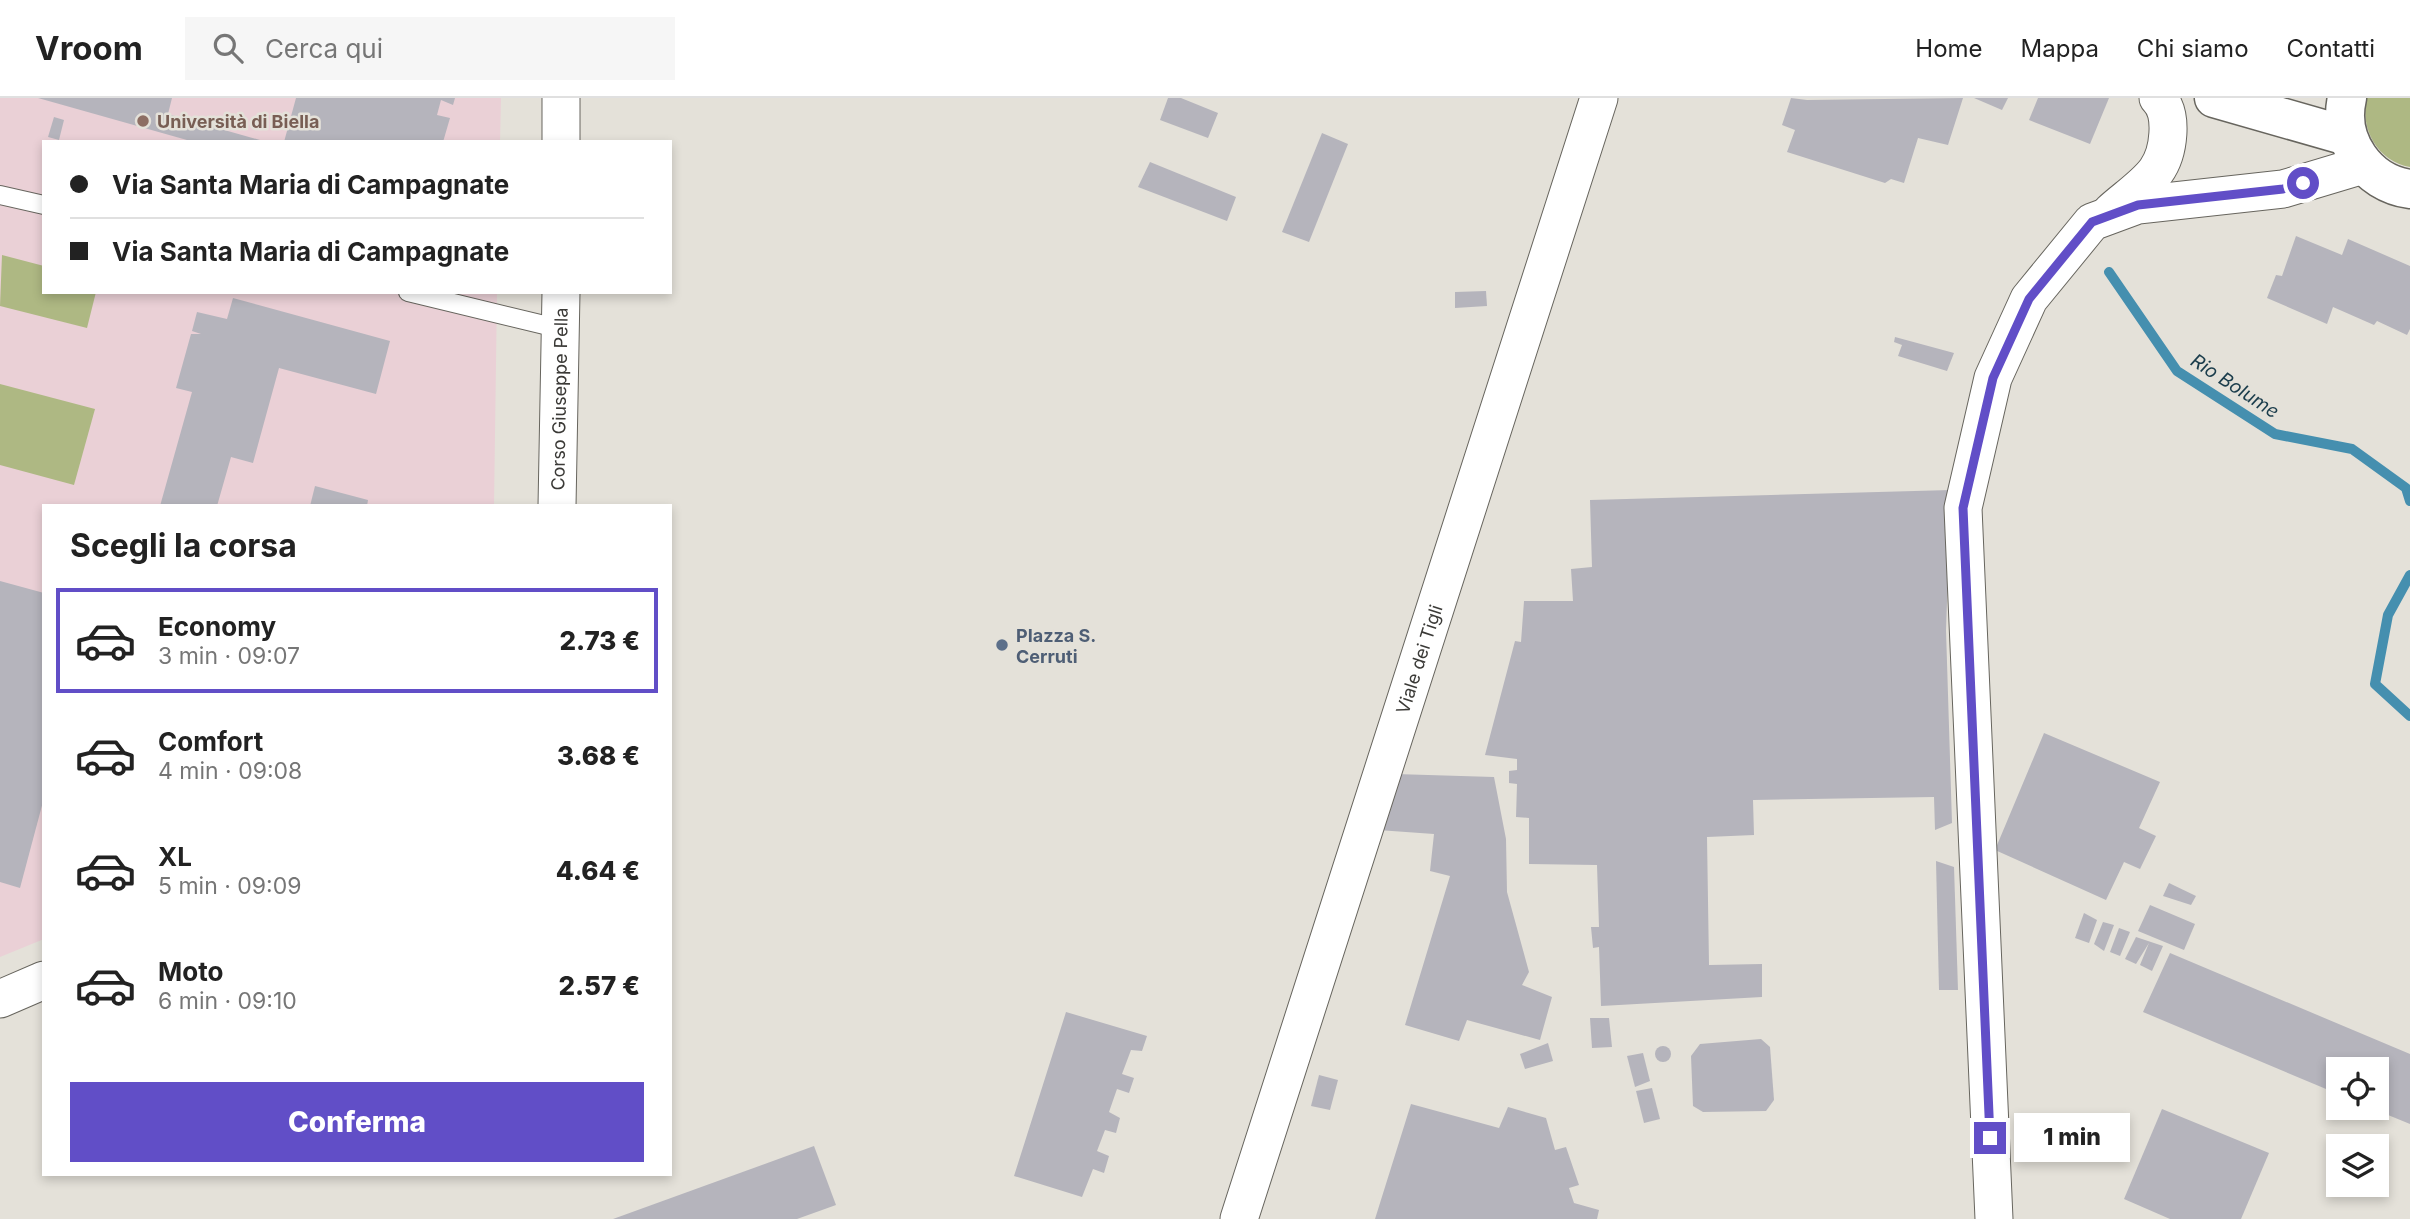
<!DOCTYPE html>
<html lang="it">
<head>
<meta charset="utf-8">
<style>
  body { margin:0; font-family:Inter,sans-serif; background:#f6f6f6; color:#222; height:100vh; display:flex; flex-direction:column; font-size:26px; white-space:nowrap }
  * { box-sizing:border-box; margin:0 }
  p { font-size:23px; color:#767676 }
  .icon { flex:none; width:38px; height:38px; fill:none; stroke:currentColor; stroke-width:2; stroke-linecap:round; stroke-linejoin:round }
  .map { position:relative; flex:1; overflow:hidden }
  .drawer { position:absolute; left:42px; top:406px; width:630px; height:672px; display:flex; flex-direction:column; background:#fff; border-radius:0px; box-shadow:0 4px 10px #0003 }
  .drawer>* { flex:none }
  .banner { position:absolute; left:42px; top:42px; width:630px; height:154px; border-radius:0px; box-shadow:0 4px 10px #0003; display:grid; align-content:center; height:154px; padding:0 28px; background:#fff }
  .fabs { position:absolute; left:2326px; top:959px; display:grid; gap:14px }
  .fabs a { display:grid; place-items:center; width:63px; height:63px; border-radius:0px; background:#fff; box-shadow:0 4px 10px #0003; font-size:35px }
  .end { position:absolute; width:32px; height:32px; margin:-16px; border:9px solid #614ec7; background:#fff; box-shadow:0 0 0 4px #fff }
  .from { border-radius:50% }
  .bubble { position:absolute; height:49px; border-radius:0px; background:#fff; box-shadow:0 4px 10px #0003; font-size:23px; font-weight:800; line-height:49px; text-align:center }
  .banner b { display:flex; align-items:center; gap:24px; height:66px; font-size:26px }
  .banner b+b { border-top:2px solid #e0e0e0 }
  .banner i { width:18px; height:18px; background:#222 }
  ul { padding:0; list-style:none }
  li { display:flex; align-items:center; gap:21px; height:105px; margin:0 14px 10px; padding:0 14px; border:4px solid transparent; border-radius:0px }
  li div { flex:1 }
  li b { display:block; font-size:26px }
  li em { font-style:normal; font-weight:800 }
  li.selected { border-color:#614ec7 }
  li>.icon { width:63px; height:63px; stroke-width:1.5 }
  h2 { padding:0 28px; font-size:32px; line-height:84px }
  .cta { display:flex; gap:14px; margin-top:auto; padding:14px 28px }
  .cta a { flex:1; height:80px; border-radius:0px; background:#614ec7; color:#fff; font-size:28px; font-weight:800; line-height:80px; text-align:center }
  header { display:flex; align-items:center; gap:42px; box-sizing:border-box; height:98px; padding:0 35px; background:#fff; border-bottom:2px solid #e0e0e0 }
  header strong { font-size:33px }
  nav { display:flex; gap:38px; margin-inline-start:auto; font-size:24px }
  .search { width:490px; height:63px; background:#f6f6f6; display:flex; align-items:center; gap:18px; box-sizing:border-box; padding:0 24px; border-radius:0px; color:#767676; font-size:26px }
  .map>svg:first-child { display:block }
</style>
</head>
<body>
<header>
<strong>Vroom</strong>
<div class="search"><svg class="icon" aria-label="search" viewBox="0 0 24 24"><circle cx="10" cy="10" r="6"/><path d="M15 15l6 6"/></svg>Cerca qui</div>
<nav><a>Home</a><a>Mappa</a><a>Chi siamo</a><a>Contatti</a></nav>
</header>
<div class="map">
<svg width="2410" height="1121" viewBox="0 0 2410 1121">
  <rect width="100%" height="100%" fill="#e4e1d9"/>
  <polygon fill="#ead0d6" points="0,0 501,0 500,44 44,44 44,194 497,194 494,408 44,408 44,841 0,859"/>
  <g fill="#aeb883">
    <path d="M2367 0H2410V69C2378 64 2359 30 2367 0Z"/>
    <polygon points="2,157 44,168 44,194 96,194 87,230 0,208"/>
    <polygon points="0,286 95,311 74,387 0,367"/>
  </g>
  <g fill="none" stroke-linecap="round" stroke-linejoin="round">
    <g stroke="#458faf" stroke-width="10">
      <polyline points="2109,174 2177,273 2275,336 2352,351 2406,390 2410,403"/>
      <polyline points="2410,477 2388,517 2375,586 2410,618"/>
    </g>
  </g>
  <g fill="#b5b4bc">
    <polygon points="38,0 172,0 168,16 267,44 194,44"/>
    <polygon points="296,0 455,0 453,7 441,2 437,17 450,20 443,44 284,44"/>
    <polygon points="1168,0 1181,0 1218,15 1208,40 1160,22"/>
    <polygon points="1791,0 1807,2 1963,0 1948,47 1918,40 1904,85 1891,81 1885,85 1787,54 1795,32 1782,27"/>
    <polygon points="1974,0 2008,0 2002,12"/>
    <polygon points="2038,0 2109,0 2090,46 2029,22"/>
    <polygon points="54,19 64,22 59,42 48,39"/>
    <polygon points="1322,35 1348,46 1309,144 1282,134"/>
    <polygon points="1150,64 1236,99 1227,123 1138,89"/>
    <polygon points="2296,138 2342,157 2348,141 2410,168 2410,231 2407,237 2377,223 2374,227 2333,209 2327,226 2267,200 2276,177 2282,178"/>
    <polygon points="1486,193 1487,208 1455,210 1455,194"/>
    <polygon points="233,200 390,243 376,296 279,270 253,365 231,359 217,408 160,408 192,294 176,290 191,236 201,236 192,233 197,214 227,221"/>
    <polygon points="1895,239 1954,255 1947,273 1898,258 1902,247 1894,244"/>
    <polygon points="315,388 368,402 367,408 310,408"/>
    <polygon points="1951,392 1946,532 1952,725 1935,732 1934,699 1753,702 1754,737 1707,739 1709,867 1762,866 1762,899 1601,908 1599,849 1593,850 1591,829 1599,829 1597,767 1529,766 1529,720 1516,719 1517,686 1509,685 1509,673 1517,672 1517,661 1485,657 1515,543 1521,544 1524,503 1573,503 1571,471 1592,469 1590,402"/>
    <polygon points="0,483 44,495 44,700 20,790 0,784"/>
    <polygon points="2044,635 2160,684 2139,730 2156,738 2140,771 2124,764 2106,802 1995,752"/>
    <polygon points="1395,676 1494,679 1506,741 1507,794 1529,874 1522,887 1552,899 1540,942 1467,922 1459,943 1405,927 1450,778 1430,773 1434,736 1378,732"/>
    <polygon points="1936,763 1954,769 1958,892 1939,892"/>
    <polygon points="2169,785 2196,798 2191,807 2163,798"/>
    <polygon points="2150,807 2195,826 2184,852 2138,833"/>
    <polygon points="2084,815 2097,822 2089,845 2075,840"/>
    <polygon points="2103,824 2114,827 2104,853 2094,846"/>
    <polygon points="2119,830 2130,834 2120,858 2110,854"/>
    <polygon points="2136,839 2163,848 2152,873 2140,867 2149,845 2136,866 2125,861"/>
    <polygon points="2170,855 2410,956 2410,1026 2371,1010 2376,1010 2376,971 2338,971 2338,996 2143,914"/>
    <polygon points="1066,914 1147,938 1142,953 1131,952 1122,976 1134,980 1129,995 1117,991 1109,1014 1120,1020 1116,1035 1105,1032 1097,1053 1109,1058 1104,1075 1093,1071 1082,1099 1014,1078"/>
    <polygon points="1590,920 1609,920 1612,949 1592,950"/>
    <polygon points="1761,941 1770,949 1774,1002 1766,1013 1703,1014 1693,1008 1691,958 1700,946"/>
    <polygon points="1548,945 1553,963 1525,971 1520,956"/>
    <circle cx="1663" cy="956" r="8"/>
    <polygon points="1643,955 1650,983 1635,989 1627,958"/>
    <polygon points="1319,977 1338,982 1330,1012 1311,1008"/>
    <polygon points="1652,990 1660,1021 1644,1025 1636,993"/>
    <polygon points="1411,1006 1499,1030 1508,1009 1546,1020 1555,1052 1566,1049 1579,1087 1569,1090 1574,1105 1599,1112 1597,1121 1375,1121"/>
    <polygon points="2162,1011 2269,1055 2241,1121 2170,1121 2124,1101"/>
    <polygon points="814,1048 836,1107 797,1121 613,1121"/>
  </g>
  <g fill="none" stroke-linecap="round" stroke-linejoin="round">
    <g stroke="#67655e" stroke-width="20">
      <g id="service">
        <polyline points="0,97 44,107"/>
        <polyline points="408,194 561,231"/>
      </g>
    </g>
    <g stroke="#67655e" stroke-width="39">
      <g id="minor">
        <polyline points="561,44 561,0"/>
        <path d="M2111 114C2125 101 2145 88 2156 73 2169 55 2174 16 2158 0"/>
        <path id="s1" d="M557 408 561 194"/>
        <polyline points="0,901 44,882"/>
        <path id="s2" d="M1239 1121 1599 0"/>
        <polyline points="1994,1121 1963,410 1993,280 2029,201 2092,124 2138,107 2283,91 2363,67"/>
      </g>
    </g>
    <g stroke="#67655e" stroke-width="41">
      <g id="secondary">
        <polyline points="2214,0 2347,38"/>
        <path d="M2347 0C2337 43 2367 85 2410 91"/>
      </g>
    </g>
    <use href="#service" stroke="#fff" stroke-width="18"/>
    <use href="#minor" stroke="#fff" stroke-width="37"/>
    <use href="#secondary" stroke="#fff" stroke-width="38"/>
  </g>
  <g fill="none" stroke-linecap="round" stroke-linejoin="round">
    <polyline stroke="#614ec7" stroke-width="9" points="1990,1040 1963,410 1993,280 2029,201 2092,124 2138,107 2283,91 2303,85"/>
  </g>
  <circle fill="#8d6e63" stroke="#e4e1d9" stroke-width="2.5" cx="143" cy="23" r="7"/>
  <circle fill="#5c6f8a" stroke="#e4e1d9" stroke-width="2.5" cx="1002" cy="547" r="7"/>
  <g text-anchor="middle" dominant-baseline="central" stroke-width="5" stroke-linejoin="round" paint-order="stroke">
    <g font-size="18" font-weight="bold" fill="#785e54" stroke="#e4e1d9" text-anchor="start">
      <text x="157" y="23">Università di Biella</text>
    </g>
    <g font-size="18" fill="#3b3a37" stroke="#e4e1d9">
      <text stroke="none"><textPath href="#s1" startOffset="107">Corso Giuseppe Pella</textPath></text>
      <text stroke="none"><textPath href="#s2" startOffset="588">Viale dei Tigli</textPath></text>
    </g>
    <g font-size="18" font-weight="bold" fill="#4e5e75" stroke="#e4e1d9" text-anchor="start">
      <text x="1016" y="537">PIazza S.<tspan x="1016" dy="21">Cerruti</tspan></text>
    </g>
    <g font-size="19" font-style="italic" fill="#1a3c4b" stroke="#e4e1d9">
      <text transform="translate(2235 288) rotate(33)">Rio Bolume</text>
    </g>
  </g>
</svg>
<div class="fabs">
<a><svg class="icon" aria-label="locate" viewBox="0 0 24 24"><circle cx="12" cy="12" r="6"/><path d="M12 2v4M12 18v4M2 12h4M18 12h4"/></svg></a>
<a><svg class="icon" aria-label="layers" viewBox="0 0 24 24"><path d="M12 4l9 5-9 5-9-5zM3 14l9 5 9-5"/></svg></a>
</div>
<i class="end from" style="left:2303px;top:85px"></i>
<i class="end" style="left:1990px;top:1040px"></i>
<div class="bubble" style="left:2014px;top:1015px;width:116px">1 min</div>
<div class="banner">
<b><i class="from"></i>Via Santa Maria di Campagnate</b>
<b><i></i>Via Santa Maria di Campagnate</b>
</div>
<section class="drawer">
<h2>Scegli la corsa</h2>
<ul>
<li class="selected"><svg class="icon" aria-label="car" viewBox="0 0 24 24"><path d="M5 17H2v-5l4-1 3-4h7l3 4 3 1v5h-3M9 17h6M6 11h13"/><circle cx="7" cy="17" r="2"/><circle cx="17" cy="17" r="2"/></svg><div><b>Economy</b><p>3 min · 09:07</p></div><em>2.73 €</em></li>
<li><svg class="icon" aria-label="car" viewBox="0 0 24 24"><path d="M5 17H2v-5l4-1 3-4h7l3 4 3 1v5h-3M9 17h6M6 11h13"/><circle cx="7" cy="17" r="2"/><circle cx="17" cy="17" r="2"/></svg><div><b>Comfort</b><p>4 min · 09:08</p></div><em>3.68 €</em></li>
<li><svg class="icon" aria-label="car" viewBox="0 0 24 24"><path d="M5 17H2v-5l4-1 3-4h7l3 4 3 1v5h-3M9 17h6M6 11h13"/><circle cx="7" cy="17" r="2"/><circle cx="17" cy="17" r="2"/></svg><div><b>XL</b><p>5 min · 09:09</p></div><em>4.64 €</em></li>
<li><svg class="icon" aria-label="car" viewBox="0 0 24 24"><path d="M5 17H2v-5l4-1 3-4h7l3 4 3 1v5h-3M9 17h6M6 11h13"/><circle cx="7" cy="17" r="2"/><circle cx="17" cy="17" r="2"/></svg><div><b>Moto</b><p>6 min · 09:10</p></div><em>2.57 €</em></li>
</ul>
<div class="cta"><a>Conferma</a></div>
</section>
</div>
</body>
</html>
